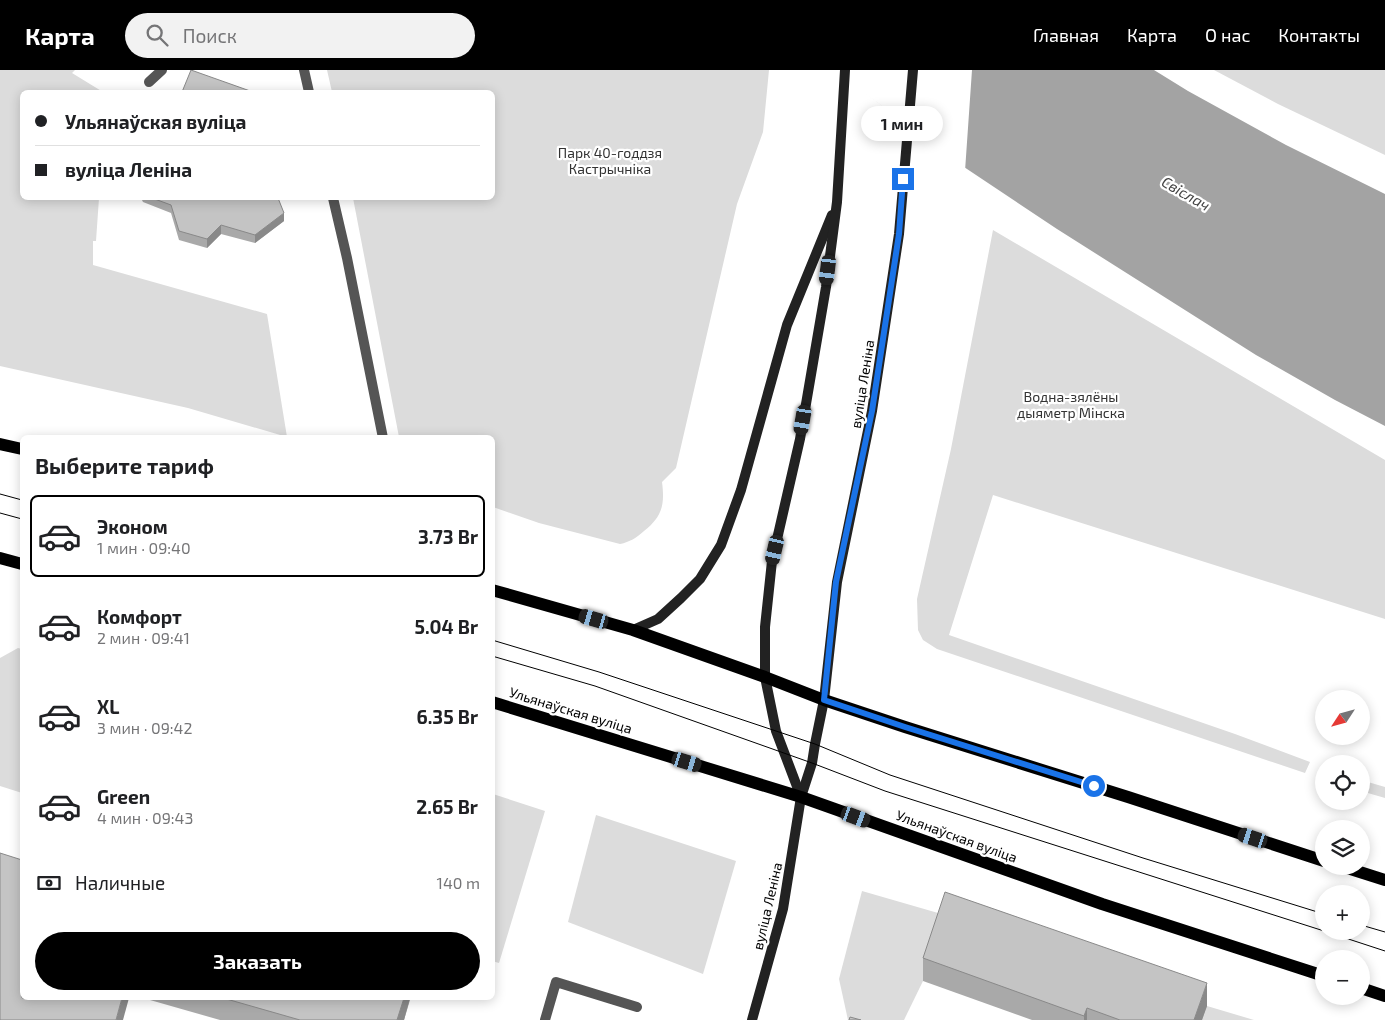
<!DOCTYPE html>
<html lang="ru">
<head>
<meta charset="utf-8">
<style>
  body { margin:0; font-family:"Exo 2",sans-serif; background:#f2f2f2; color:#202124; height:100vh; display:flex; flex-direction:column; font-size:19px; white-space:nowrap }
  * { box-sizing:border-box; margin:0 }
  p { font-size:16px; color:#757577 }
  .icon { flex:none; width:28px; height:28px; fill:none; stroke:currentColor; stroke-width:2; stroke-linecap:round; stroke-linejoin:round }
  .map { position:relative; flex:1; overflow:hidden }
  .side { position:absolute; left:20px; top:365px; width:475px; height:565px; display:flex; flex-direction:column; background:#fff; border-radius:8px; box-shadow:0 2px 12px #0003 }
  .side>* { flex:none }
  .banner { position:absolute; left:20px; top:20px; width:475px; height:110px; border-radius:8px; box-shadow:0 2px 12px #0003; display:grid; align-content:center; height:110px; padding:0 15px; background:#fff }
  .needle { width:32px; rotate:234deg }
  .tools { position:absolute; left:1315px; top:620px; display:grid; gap:10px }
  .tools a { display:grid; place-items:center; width:55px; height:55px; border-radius:50%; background:#fff; box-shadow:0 2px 12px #0003; font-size:25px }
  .end { position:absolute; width:22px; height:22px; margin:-11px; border:6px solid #1a73e8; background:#fff; box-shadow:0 0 0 2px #fff }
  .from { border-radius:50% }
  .bubble { position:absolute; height:35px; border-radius:18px; background:#fff; box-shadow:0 2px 12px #0003; font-size:16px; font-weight:700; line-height:35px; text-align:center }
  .car { position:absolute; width:15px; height:30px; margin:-15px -8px; border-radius:6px; box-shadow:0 0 4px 1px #0007; background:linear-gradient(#222 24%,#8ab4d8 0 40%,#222 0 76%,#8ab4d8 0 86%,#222 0) }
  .banner b { display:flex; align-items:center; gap:18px; height:48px; font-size:19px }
  .banner b+b { border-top:1px solid #e0e0e0 }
  .banner i { width:12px; height:12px; background:#202124 }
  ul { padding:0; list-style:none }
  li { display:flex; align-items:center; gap:15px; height:82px; margin:0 10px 8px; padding:0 5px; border:2px solid transparent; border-radius:8px }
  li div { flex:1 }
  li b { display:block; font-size:19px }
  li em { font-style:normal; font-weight:700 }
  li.selected { border-color:#000 }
  li>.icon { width:45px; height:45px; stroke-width:1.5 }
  h2 { padding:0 15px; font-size:22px; line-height:60px }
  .pay { display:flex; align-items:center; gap:12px; height:55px; padding:0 15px; font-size:19px }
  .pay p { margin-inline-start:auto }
  .button { display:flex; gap:10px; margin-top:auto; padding:10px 15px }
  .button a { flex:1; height:58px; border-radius:30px; background:#000; color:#fff; font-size:20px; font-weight:700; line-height:58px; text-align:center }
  header { display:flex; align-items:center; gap:30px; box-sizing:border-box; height:70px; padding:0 25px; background:#000; color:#fff }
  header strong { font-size:24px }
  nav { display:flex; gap:28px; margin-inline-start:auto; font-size:18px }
  .search { width:350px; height:45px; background:#f2f2f2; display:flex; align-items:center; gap:12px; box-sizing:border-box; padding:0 18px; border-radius:28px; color:#757577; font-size:19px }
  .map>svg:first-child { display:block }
</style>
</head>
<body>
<header>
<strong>Карта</strong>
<div class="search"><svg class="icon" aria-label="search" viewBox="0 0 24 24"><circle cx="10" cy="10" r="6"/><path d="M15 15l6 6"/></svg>Поиск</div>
<nav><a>Главная</a><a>Карта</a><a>О нас</a><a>Контакты</a></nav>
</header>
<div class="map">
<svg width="1385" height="950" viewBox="0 0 1385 950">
  <rect width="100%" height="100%" fill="#fff"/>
  <g fill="#dcdcdc">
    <polygon points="0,0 75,0 72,3 103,22 22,22 22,128 99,128 96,171 93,171 93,195 267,244 287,367 188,338 0,296"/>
    <path d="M327 0H769L763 62 737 134 676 398 662 412C665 435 662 447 644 461 636 468 630 472 620 474L539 453 493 437 492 368 399 367 353 128H492V22H332Z"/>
    <polygon points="1214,0 1385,0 1385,85 1278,34"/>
    <polygon points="993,160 1385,390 1385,549 993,425 949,565 1235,664 1310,692 1305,703 937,579 923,570 918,560 917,529 951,379"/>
    <polygon points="18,578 22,579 22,723 0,716 0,588"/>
    <polygon points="1361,710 1385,717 1385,728 1361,721"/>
    <polygon points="493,724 545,741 499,893 492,891"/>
    <polygon points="596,745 736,791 703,904 568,852"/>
    <polygon points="862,821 945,845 923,911 904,950 848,950 839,909"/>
    <polygon points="1207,936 1254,950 1202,950"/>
  </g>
  <polygon fill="#a3a3a3" points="835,0 1154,0 1188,21 1286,75 1385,124 1385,356 1335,330 1256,285 1057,159 961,95"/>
  <polygon fill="#fff" points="833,0 972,0 965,101 878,33 834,2"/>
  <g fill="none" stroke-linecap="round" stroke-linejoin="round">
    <g stroke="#555" stroke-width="10">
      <polyline points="304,0 309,22"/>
      <polyline points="149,12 162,0"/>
      <polyline points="333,128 347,188 383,368"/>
      <polyline points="545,950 556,912 637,937"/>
    </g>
    <g stroke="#222" stroke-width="10">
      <polyline points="633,560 658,549 681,528 700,509 721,475 741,420 787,255 832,145"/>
      <polyline points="801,727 776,661 765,607 765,557 772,491 800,369 826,217 837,132 845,0"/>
      <polyline points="752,950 783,839 801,727 812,693 815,674 824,630 837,512 872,341 899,164 913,0"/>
    </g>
    <g stroke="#000" stroke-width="12">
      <polyline points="0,374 22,379"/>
      <polyline points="0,488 22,494"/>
      <polyline points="492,520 633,560 765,607 824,630 905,657 1128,727 1324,791"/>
      <polyline points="492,632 801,727 1102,834 1324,906"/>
      <polyline points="1341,796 1385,810"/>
      <polyline points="1361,918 1385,926"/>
    </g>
    <g stroke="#000" stroke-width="1">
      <polyline points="0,424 22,430"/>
      <polyline points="0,443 22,449"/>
      <polyline points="492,570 599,602 815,674 890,705 1143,788 1324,844"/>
      <polyline points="492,586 595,616 812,693 885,721 1324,861"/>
      <polyline points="1361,855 1385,862"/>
      <polyline points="1324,861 1385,881"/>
    </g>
  </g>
  <g fill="#a9a9a9">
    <polygon points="141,128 278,128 284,151 255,173 221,164 207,178 179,170 171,143 143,132"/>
    <polygon points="923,888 1207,936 1202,950 1032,950 923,911"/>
    <polygon points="143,928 410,928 410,930 404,950 220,950"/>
  </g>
  <g fill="#898989">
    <polygon points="284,143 284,151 255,173 255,165"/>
    <polygon points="221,155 221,164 207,178 207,169"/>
    <polygon points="1207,913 1207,936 1202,950 1194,950"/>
    <polygon points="122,928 129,928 123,950 116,950"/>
    <polygon points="404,928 410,928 404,950 397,950"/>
    <polygon points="1087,938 1087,950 1084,950 1084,946"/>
  </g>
  <g fill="#c4c4c4" stroke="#898989">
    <polygon points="191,0 253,22 182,22"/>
    <polygon points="152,128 278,128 284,143 255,165 221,155 207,169 179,161 171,135"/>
    <polygon points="0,783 22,790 22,928 122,928 116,950 0,950"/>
    <polygon points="945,822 1207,913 1194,950 1120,950 1087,938 1084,946 923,888"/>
    <polygon points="223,928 404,928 397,950 300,950"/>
    <polygon points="850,947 861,950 849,950"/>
  </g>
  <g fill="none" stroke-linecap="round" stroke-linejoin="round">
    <polyline stroke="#1a73e8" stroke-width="6" points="903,109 899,164 872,341 836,512 824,630 905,657 1094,716"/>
  </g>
  <g text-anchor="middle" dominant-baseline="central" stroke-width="4.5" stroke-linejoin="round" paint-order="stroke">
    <g font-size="14" fill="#333" stroke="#fff">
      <text x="610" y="82">Парк 40-годдзя<tspan x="610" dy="16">Кастрычніка</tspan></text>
      <text x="1071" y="326">Водна-зялёны<tspan x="1071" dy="16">дыяметр Мінска</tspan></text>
    </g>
    <g font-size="14" fill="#000" stroke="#fff">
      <text transform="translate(862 314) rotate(-81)">вуліца Леніна</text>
      <text transform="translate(571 640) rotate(17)">Ульянаўская вуліца</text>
      <text transform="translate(957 766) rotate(20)">Ульянаўская вуліца</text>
      <text transform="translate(767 836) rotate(-77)">вуліца Леніна</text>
    </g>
    <g font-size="15" font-style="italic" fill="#444" stroke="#fff">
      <text transform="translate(1186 123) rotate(30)">Свіслач</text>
    </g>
  </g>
</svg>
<div class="tools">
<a><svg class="needle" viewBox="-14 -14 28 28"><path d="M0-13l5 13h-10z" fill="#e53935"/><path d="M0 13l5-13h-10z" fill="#757577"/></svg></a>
<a><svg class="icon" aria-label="locate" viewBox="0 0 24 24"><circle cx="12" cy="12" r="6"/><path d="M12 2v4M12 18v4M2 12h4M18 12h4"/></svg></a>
<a><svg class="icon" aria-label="layers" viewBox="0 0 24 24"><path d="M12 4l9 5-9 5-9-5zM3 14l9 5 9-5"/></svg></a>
<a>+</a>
<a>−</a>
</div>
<i class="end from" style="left:1094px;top:716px"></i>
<i class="end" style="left:903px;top:109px"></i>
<div class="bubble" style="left:861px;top:36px;width:82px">1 мин</div>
<i class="car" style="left:828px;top:200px;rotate:187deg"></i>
<i class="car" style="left:803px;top:350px;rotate:190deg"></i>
<i class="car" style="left:775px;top:480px;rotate:193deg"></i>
<i class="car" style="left:594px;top:549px;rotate:286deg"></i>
<i class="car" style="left:687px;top:692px;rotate:107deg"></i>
<i class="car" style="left:856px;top:747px;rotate:110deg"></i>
<i class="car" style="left:1253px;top:768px;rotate:288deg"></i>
<div class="banner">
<b><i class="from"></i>Ульянаўская вуліца</b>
<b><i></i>вуліца Леніна</b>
</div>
<section class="side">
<h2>Выберите тариф</h2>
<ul>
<li class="selected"><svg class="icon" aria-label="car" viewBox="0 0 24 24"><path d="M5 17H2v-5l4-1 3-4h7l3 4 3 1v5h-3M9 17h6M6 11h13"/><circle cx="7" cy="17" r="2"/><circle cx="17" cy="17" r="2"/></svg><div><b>Эконом</b><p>1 мин · 09:40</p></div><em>3.73 Br</em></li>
<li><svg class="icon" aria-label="car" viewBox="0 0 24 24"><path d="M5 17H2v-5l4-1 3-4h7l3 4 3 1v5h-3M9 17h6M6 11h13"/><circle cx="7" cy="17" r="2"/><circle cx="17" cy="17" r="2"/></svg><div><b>Комфорт</b><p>2 мин · 09:41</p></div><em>5.04 Br</em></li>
<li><svg class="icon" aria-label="car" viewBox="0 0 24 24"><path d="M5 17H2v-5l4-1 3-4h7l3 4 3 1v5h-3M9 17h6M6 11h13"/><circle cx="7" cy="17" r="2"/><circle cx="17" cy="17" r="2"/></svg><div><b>XL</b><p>3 мин · 09:42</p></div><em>6.35 Br</em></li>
<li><svg class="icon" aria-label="car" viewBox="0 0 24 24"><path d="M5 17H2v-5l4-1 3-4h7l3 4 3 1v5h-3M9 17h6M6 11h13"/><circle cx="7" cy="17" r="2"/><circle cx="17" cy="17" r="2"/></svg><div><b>Green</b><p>4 мин · 09:43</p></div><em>2.65 Br</em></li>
</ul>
<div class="pay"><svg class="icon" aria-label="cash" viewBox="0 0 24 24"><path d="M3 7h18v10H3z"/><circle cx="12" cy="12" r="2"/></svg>Наличные<p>140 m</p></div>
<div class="button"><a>Заказать</a></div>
</section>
</div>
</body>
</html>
